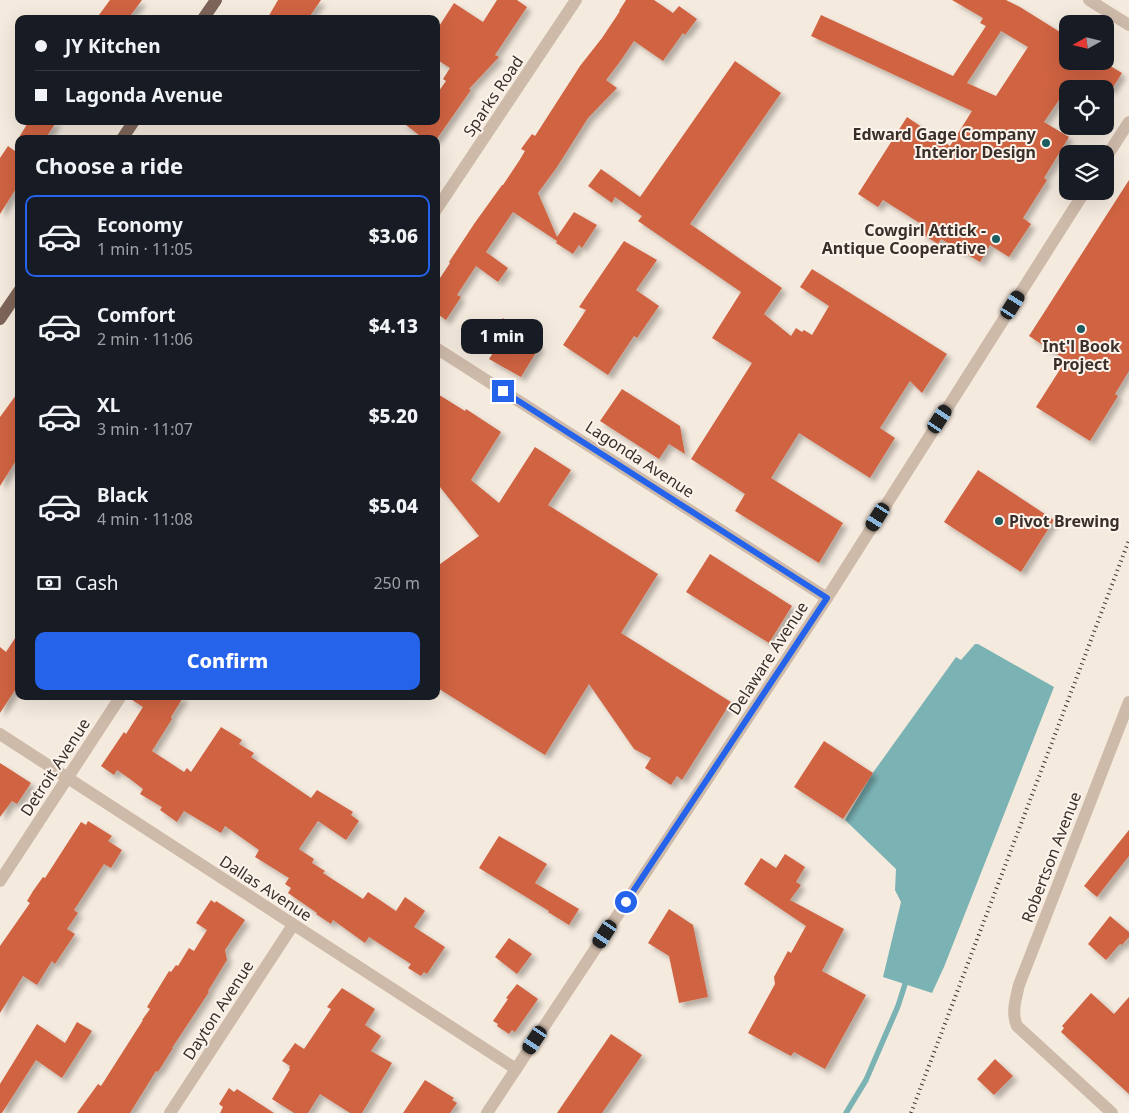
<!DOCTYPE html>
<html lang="en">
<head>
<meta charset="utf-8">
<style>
  body { margin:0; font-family:"Noto Sans",sans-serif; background:#20242c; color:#f1f3f6; height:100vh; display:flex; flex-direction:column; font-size:19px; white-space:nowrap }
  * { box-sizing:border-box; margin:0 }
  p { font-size:16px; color:#9ea1a6 }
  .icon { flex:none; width:28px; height:28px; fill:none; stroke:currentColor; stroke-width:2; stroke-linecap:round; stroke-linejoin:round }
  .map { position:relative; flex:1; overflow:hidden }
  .sheet { position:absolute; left:15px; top:135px; width:425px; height:565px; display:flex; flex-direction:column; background:#171b24; border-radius:10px; box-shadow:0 5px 20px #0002 }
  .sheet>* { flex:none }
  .guide { position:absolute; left:15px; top:15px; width:425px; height:110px; border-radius:10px; box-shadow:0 5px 20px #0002; display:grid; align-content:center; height:110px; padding:0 20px; background:#171b24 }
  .needle { width:32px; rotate:262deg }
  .buttons { position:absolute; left:1059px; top:15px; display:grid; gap:10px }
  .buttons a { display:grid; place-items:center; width:55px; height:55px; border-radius:10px; background:#171b24; box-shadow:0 5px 20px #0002; font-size:25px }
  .end { position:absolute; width:22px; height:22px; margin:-11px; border:6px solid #2563eb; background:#fff; box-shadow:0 0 0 2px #fff }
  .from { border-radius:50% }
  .bubble { position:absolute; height:35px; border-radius:10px; background:#171b24; box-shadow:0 5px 20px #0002; font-size:16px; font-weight:800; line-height:35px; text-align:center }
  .car { position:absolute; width:15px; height:30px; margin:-15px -8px; border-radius:6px; box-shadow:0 0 4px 1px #0007; background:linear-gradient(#222 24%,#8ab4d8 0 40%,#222 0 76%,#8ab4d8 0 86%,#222 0) }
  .guide b { display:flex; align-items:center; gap:18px; height:48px; font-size:19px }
  .guide b+b { border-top:1px solid #363941 }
  .guide i { width:12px; height:12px; background:#f1f3f6 }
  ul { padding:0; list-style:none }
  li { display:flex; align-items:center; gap:15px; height:82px; margin:0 10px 8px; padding:0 10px; border:2px solid transparent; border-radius:10px }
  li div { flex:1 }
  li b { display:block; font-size:19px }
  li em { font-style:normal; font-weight:800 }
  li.selected { border-color:#2563eb }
  li>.icon { width:45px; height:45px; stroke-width:1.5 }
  h2 { padding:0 20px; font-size:22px; line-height:60px }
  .pay { display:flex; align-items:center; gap:12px; height:55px; padding:0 20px; font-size:19px }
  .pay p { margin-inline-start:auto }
  .action { display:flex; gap:10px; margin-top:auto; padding:10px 20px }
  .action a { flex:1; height:58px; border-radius:10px; background:#2563eb; color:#fff; font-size:20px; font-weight:800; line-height:58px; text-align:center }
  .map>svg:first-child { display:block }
</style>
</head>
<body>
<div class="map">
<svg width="1129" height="1113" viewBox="0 0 1129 1113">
  <defs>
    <filter id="shadow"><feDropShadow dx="4.5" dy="4.5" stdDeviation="2.5" flood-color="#0004"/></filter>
  </defs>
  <rect width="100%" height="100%" fill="#f5eade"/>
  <polygon fill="#7bb3b5" points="975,644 978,644 1054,687 944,967 932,993 883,977 901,902 895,890 896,869 845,820 872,774 956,657 961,660"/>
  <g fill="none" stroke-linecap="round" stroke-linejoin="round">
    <polyline stroke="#7bb3b5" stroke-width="5.5" points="846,1113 866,1080 898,1006 907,978"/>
  </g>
  <g fill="#cf6342" fill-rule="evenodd" filter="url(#shadow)">
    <polygon points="110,0 142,0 128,19 96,19"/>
    <polygon points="278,0 321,0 308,19 267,19"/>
    <polygon points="497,0 517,0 527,7 495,55 499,57 469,89 471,90 436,140 436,139 424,139 401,121 436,121 436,95 446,81 443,79 450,68 436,59 436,31 454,3 483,22"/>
    <polygon points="626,0 654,0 673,13 679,6 697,19 685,35 683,33 663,61 634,41 619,63 606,80 617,88 588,118 557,167 538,193 557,237 574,212 597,225 582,248 579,245 573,254 556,243 557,241 513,212 486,252 508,268 498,282 476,266 457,295 461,297 446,320 436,313 436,284 450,263 449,262 474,224 502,185 503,185 519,161 525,151 521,149 532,134 535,136 580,66 602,38 620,11 619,11"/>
    <path d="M952 0H1006L1020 7 1068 37V61H1102L1122 73 1112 89H1085L1072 81 1044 122 1069 137 1044 178 1047 180 1023 218 1031 224 1009 257 990 245 980 262 941 239 938 244 922 234 926 227 883 200 878 207 858 194 907 117 950 146 972 111 811 36 821 15 953 76 986 26 980 23 983 18ZM1001 31 1028 47 996 96 967 83Z"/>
    <polygon points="735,61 781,93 690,224 782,288 764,314 791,336 796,328 802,332 804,330 812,335 829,306 800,287 812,269 947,354 922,393 910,381 880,428 895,438 870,478 799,433 771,478 843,523 819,563 735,511 745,494 691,459 752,363 712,338 741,292 638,221 642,216 615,197 612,203 588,186 601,169 640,197"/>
    <polygon points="29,121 57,121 45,139 18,139"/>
    <polygon points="8,146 19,154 19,184 0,214 0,158"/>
    <polygon points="1129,180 1129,371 1115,394 1118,396 1090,441 1036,407 1066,360 1029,336"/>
    <polygon points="624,241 657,260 636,290 659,306 637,338 634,336 608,375 563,345 586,310 579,307"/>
    <polygon points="503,318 525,332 523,335 540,346 521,377 489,359 502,339 492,336"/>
    <polygon points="622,389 680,426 685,454 669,444 659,459 600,421"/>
    <polygon points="19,391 19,456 0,486 0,417"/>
    <polygon points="436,393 465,411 466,409 501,432 471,480 499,503 535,447 571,470 548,505 658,574 621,633 731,702 682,780 677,776 671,785 645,768 651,758 634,749 589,684 545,755 436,687 436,567 479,536 436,482"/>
    <polygon points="978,470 1054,520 1021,572 944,522"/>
    <polygon points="710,554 792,606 769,643 686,592"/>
    <polygon points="19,632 19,684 0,713 0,647 6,652"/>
    <polygon points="129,696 184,696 171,717 172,719 152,751 184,772 187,768 191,772 221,727 242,740 239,744 254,753 251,757 311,798 317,790 353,812 351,815 359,821 346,840 318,821 299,849 314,859 312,863 325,871 323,873 363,899 368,892 396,911 405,897 425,911 414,927 445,947 427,974 424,972 421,976 408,968 411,964 369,937 365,943 333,920 331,924 316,914 317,913 288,893 291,888 285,884 289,878 255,857 259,850 225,826 221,833 184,811 177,822 160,810 162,807 140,794 143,789 130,779 117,770 114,775 101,766 124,732 126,734 143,707 129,698"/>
    <polygon points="824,741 873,773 843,819 794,787"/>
    <polygon points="0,763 31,783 17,804 12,801 0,817"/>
    <polygon points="88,821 112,836 108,841 122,850 111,868 104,864 74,910 78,913 67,929 75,934 55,964 52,961 37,985 23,976 0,1013 0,946 30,903 27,901 33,891 43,877 45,878 81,822 86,825"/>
    <polygon points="1129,830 1129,856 1097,897 1084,886"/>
    <polygon points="499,836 547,864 535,883 579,909 569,925 548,912 549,911 479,868"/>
    <polygon points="785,854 805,867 796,882 801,885 790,900 844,929 822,971 866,995 825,1069 794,1052 791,1056 748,1033 775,984 774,977 788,951 791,953 806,926 744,884 761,858 776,868"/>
    <polygon points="211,900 215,903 216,901 245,920 225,950 227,960 208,991 209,992 172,1048 173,1048 158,1072 156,1071 130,1113 77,1113 98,1084 101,1086 143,1020 142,1020 150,1009 147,1007 169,971 171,972 176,965 178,966 189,948 194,951 207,930 196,923"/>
    <polygon points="669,909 693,925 708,997 679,1003 669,956 648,943"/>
    <polygon points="1110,916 1129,932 1129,937 1122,945 1120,944 1106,960 1088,944"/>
    <polygon points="509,938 532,954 517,974 495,957"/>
    <polygon points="517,984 538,999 515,1032 512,1030 509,1034 497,1026 498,1024 493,1021 508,999 506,998"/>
    <polygon points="342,988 375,1009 365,1025 381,1036 371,1051 392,1063 362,1113 350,1113 320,1094 308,1113 294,1113 272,1099 290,1069 289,1068 290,1066 282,1061 295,1043 304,1049 331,1009 327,1007"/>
    <polygon points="1091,993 1114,1014 1129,997 1129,1094 1061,1032 1064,1028 1062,1026"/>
    <polygon points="77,1022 92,1031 62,1078 36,1060 2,1113 0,1113 0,1084 37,1024 65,1043"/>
    <polygon points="611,1034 642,1055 602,1113 557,1113"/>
    <polygon points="995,1059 1013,1076 994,1095 977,1079"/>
    <polygon points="425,1080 454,1098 452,1100 457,1103 450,1113 403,1113"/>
    <polygon points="229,1088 234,1092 237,1089 274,1113 220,1113 223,1107 219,1104"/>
  </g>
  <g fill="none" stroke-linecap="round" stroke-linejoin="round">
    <g stroke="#cebaa9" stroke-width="12">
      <polyline points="1089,0 1129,25"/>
      <polyline points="1105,159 1129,122"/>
      <polyline points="436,210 576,0"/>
      <polyline points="436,348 827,598"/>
      <polyline points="0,734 516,1069"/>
      <polyline points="0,881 121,696"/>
      <polyline points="170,1113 293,925"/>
      <polyline points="487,1113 827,598 1085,191"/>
      <path d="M1112 1113 1017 1026C1011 1013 1016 998 1019 985L1129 702"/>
    </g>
    <g stroke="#7e6559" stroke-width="12">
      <polyline points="203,19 216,0"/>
      <polyline points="122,139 134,121"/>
      <polyline points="0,319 19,291"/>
    </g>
    <polyline stroke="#3b2f29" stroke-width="4" stroke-dasharray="1 4" stroke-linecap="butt" points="911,1113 1129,540"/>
  </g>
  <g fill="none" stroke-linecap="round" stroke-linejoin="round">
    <polyline stroke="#2563eb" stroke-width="6" points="503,391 827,598 626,902"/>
  </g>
  <g fill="#1b5d60" stroke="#fcf4ec" stroke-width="2">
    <circle cx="1046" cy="143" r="5"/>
    <circle cx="996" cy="239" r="5"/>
    <circle cx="1081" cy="329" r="5"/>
    <circle cx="999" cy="521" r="5"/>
  </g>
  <g text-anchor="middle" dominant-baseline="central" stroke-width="4" stroke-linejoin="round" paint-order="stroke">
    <g font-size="16" fill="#3b2f29" stroke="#fcf4ec">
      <text transform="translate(493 96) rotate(-56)">Sparks Road</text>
      <text transform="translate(640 459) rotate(33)">Lagonda Avenue</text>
      <text transform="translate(768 658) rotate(-57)">Delaware Avenue</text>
      <text transform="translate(55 767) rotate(-57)">Detroit Avenue</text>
      <text transform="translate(1051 857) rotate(-69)">Robertson Avenue</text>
      <text transform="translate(266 888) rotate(33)">Dallas Avenue</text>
      <text transform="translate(218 1010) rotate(-57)">Dayton Avenue</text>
    </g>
    <g font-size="16" font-weight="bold" fill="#3b2f29" stroke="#fcf4ec" text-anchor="end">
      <text x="1036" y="134">Edward Gage Company<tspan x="1036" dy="18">Interior Design</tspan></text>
      <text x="986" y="230">Cowgirl Attick -<tspan x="986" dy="18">Antique Cooperative</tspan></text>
      <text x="1081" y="346" text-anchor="middle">Int'l Book<tspan x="1081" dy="18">Project</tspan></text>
      <text x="1009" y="521" text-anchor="start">Pivot Brewing</text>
    </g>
  </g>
</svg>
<div class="buttons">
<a><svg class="needle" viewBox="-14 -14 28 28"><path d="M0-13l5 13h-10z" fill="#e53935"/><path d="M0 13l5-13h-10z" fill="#9ea1a6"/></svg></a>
<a><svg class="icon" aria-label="locate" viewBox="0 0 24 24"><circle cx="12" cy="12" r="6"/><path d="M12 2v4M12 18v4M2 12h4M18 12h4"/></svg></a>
<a><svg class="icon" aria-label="layers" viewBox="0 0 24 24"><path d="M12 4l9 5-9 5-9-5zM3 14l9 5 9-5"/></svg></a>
</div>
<i class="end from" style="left:626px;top:902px"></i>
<i class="end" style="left:503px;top:391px"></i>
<div class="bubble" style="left:461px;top:319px;width:82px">1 min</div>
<i class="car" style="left:1013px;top:305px;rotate:32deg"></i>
<i class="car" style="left:940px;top:419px;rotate:33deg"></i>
<i class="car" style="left:878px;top:517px;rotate:212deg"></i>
<i class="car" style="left:605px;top:934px;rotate:213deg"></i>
<i class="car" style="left:535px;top:1040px;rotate:214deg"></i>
<div class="guide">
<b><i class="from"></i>JY Kitchen</b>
<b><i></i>Lagonda Avenue</b>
</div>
<section class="sheet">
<h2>Choose a ride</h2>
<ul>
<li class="selected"><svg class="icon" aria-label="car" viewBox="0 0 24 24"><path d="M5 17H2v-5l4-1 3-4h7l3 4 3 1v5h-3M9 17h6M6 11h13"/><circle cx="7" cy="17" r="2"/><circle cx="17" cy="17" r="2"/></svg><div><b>Economy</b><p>1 min · 11:05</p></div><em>$3.06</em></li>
<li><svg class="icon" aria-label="car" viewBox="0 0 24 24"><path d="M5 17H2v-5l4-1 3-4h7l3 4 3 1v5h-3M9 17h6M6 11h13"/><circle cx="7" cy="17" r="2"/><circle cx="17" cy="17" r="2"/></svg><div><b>Comfort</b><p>2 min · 11:06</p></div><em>$4.13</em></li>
<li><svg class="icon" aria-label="car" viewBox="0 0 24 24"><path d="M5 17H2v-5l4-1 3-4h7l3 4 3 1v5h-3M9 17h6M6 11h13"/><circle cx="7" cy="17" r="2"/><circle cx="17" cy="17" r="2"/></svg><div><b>XL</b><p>3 min · 11:07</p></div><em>$5.20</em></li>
<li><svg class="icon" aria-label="car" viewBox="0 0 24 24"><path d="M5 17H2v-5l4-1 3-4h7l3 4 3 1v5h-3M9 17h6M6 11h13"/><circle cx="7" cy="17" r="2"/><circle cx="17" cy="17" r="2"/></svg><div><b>Black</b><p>4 min · 11:08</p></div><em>$5.04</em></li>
</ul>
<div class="pay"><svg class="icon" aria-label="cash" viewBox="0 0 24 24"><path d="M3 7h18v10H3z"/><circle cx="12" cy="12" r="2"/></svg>Cash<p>250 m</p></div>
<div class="action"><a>Confirm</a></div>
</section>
</div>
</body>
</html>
